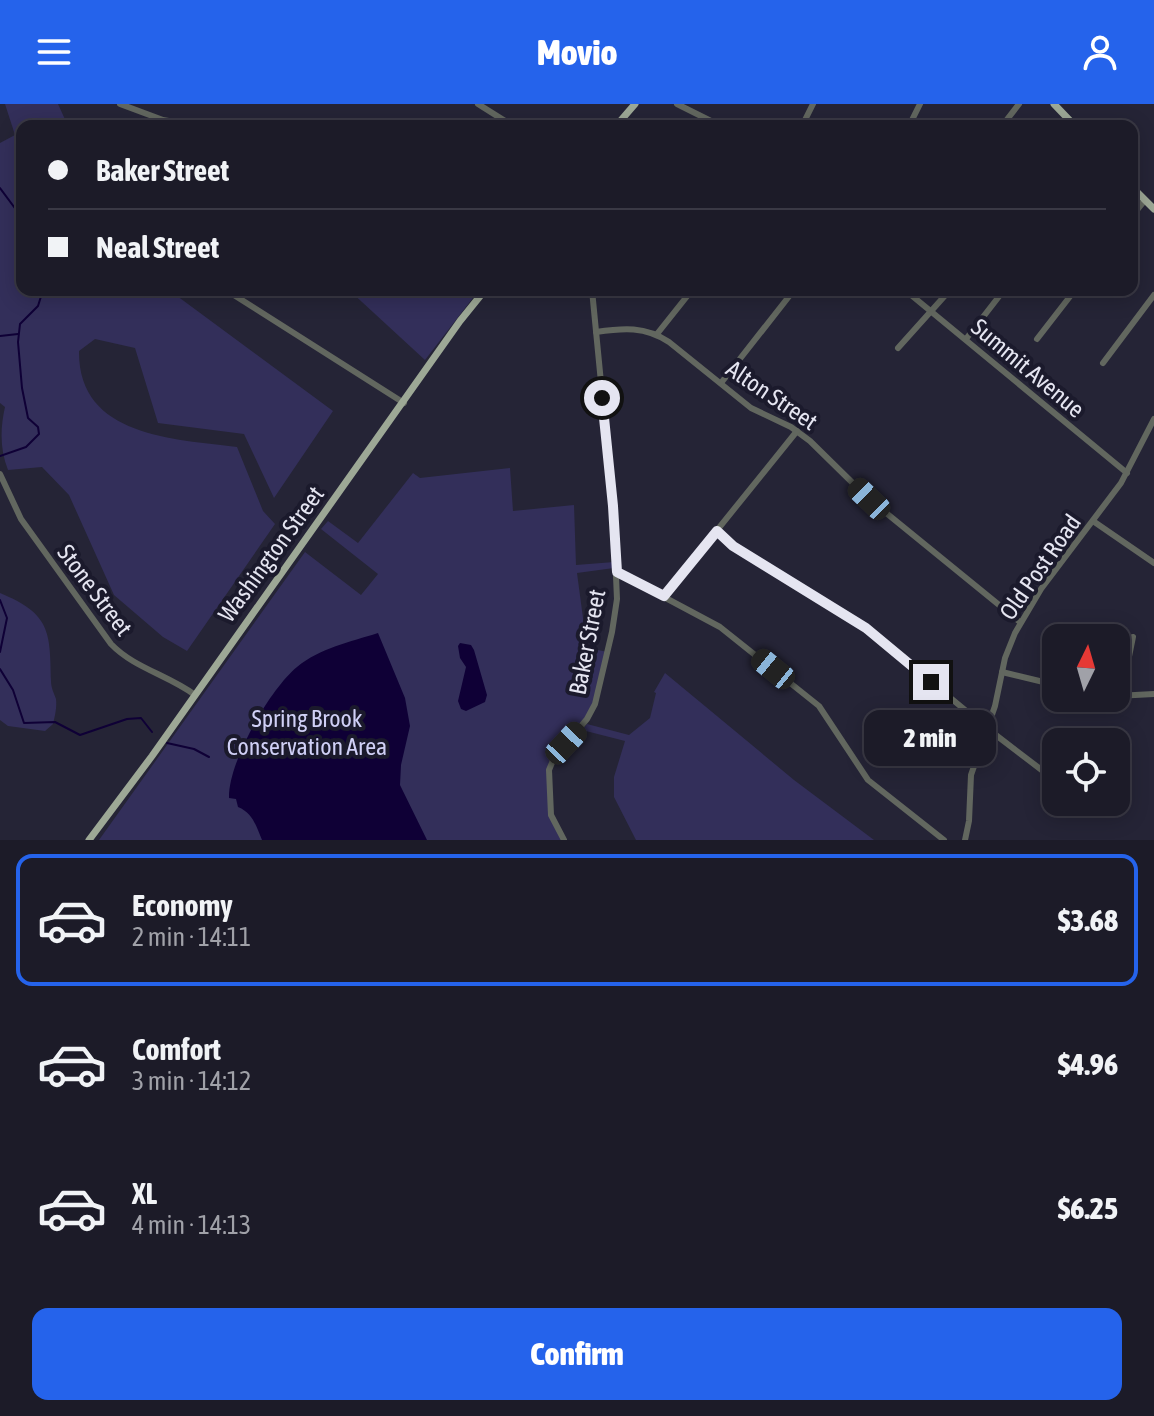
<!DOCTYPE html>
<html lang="en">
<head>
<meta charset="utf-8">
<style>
  body { margin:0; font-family:"Asap Condensed",sans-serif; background:#292834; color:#f1f3f6; height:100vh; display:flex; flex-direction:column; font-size:30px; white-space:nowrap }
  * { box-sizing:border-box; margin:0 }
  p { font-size:26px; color:#a0a1a8 }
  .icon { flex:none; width:44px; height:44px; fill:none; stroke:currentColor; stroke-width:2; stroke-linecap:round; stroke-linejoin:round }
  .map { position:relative; height:736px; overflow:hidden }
  .drawer { display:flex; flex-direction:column; background:#1c1b28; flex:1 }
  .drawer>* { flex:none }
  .guide { position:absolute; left:16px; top:16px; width:1122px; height:176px; border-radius:16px; box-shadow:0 4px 20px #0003,0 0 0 2px #3a3945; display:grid; align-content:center; height:176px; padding:0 32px; background:#1c1b28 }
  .needle { width:52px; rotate:5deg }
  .fabs { position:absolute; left:1042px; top:520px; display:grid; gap:16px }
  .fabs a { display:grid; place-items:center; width:88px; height:88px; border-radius:16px; background:#1c1b28; box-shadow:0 4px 20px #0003,0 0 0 2px #3a3945; font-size:40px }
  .end { position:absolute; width:36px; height:36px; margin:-18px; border:10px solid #e5e5f1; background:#111; box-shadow:0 0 0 4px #111 }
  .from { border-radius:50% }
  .bubble { position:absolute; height:56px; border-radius:16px; background:#1c1b28; box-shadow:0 4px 20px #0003,0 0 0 2px #3a3945; font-size:26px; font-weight:800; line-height:56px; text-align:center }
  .car { position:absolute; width:24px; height:48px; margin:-24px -12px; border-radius:10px; box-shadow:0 0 6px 2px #0007; background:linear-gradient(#222 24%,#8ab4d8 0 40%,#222 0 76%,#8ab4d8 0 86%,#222 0) }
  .guide b { display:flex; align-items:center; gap:28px; height:76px; font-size:30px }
  .guide b+b { border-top:2px solid #3a3945 }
  .guide i { width:20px; height:20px; background:#f1f3f6 }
  ul { padding:14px 0 0; list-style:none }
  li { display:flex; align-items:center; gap:24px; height:132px; margin:0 16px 12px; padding:0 16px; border:4px solid transparent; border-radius:16px }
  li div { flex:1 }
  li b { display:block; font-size:30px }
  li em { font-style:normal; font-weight:800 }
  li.current { border-color:#2563eb }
  li>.icon { width:72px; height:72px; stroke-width:1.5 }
  .cta { display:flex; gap:16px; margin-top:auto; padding:16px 32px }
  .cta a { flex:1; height:92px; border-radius:16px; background:#2563eb; color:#fff; font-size:32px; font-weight:800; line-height:92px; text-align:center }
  header { display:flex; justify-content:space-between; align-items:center; height:104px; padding:0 32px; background:#2563eb; color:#fff; font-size:36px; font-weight:800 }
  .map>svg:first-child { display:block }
</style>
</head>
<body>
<header><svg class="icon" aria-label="menu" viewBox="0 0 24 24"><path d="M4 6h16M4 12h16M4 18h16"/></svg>Movio<svg class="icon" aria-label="person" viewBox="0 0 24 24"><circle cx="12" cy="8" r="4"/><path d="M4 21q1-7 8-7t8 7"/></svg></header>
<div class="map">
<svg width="1154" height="736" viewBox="0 0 1154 736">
  <rect width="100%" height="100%" fill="#252436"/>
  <g fill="#332f5a">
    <path d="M5 0H58L68 22H22V186H169L333 307 274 394 244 330 158 319 135 244 95 235 79 247C78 333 174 335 237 343L263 407 275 420 187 547 163 533 114 491 69 391 42 363 8 366C0 346 0 325 5 303L0 299V39L15 31Z"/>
    <polygon points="349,186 479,186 425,256"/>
    <polygon points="510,364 513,407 574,401 576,461 614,458 614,464 577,469 587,544 608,548 595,600 551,660 550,705 564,736 99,736 305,448 361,491 378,470 321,425 328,417 358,439 413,369 420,374"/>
    <path d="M0 489C51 510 50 528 51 577 51 584 54 589 56 595 57 603 55 612 53 620L45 627 8 622 0 616Z"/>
    <polygon points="665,569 794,676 874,736 636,736 614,693 614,673 625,637 582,626 587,620 629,631 650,614 656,589 654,588"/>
  </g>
  <g fill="#0f0036">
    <path d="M378 529 405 594 410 622 401 661 400 681 427 736H262C256 722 253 709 238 703L236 695 229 694C228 658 270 585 297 563 320 544 350 538 378 529Z"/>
    <polygon points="460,539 471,541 474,546 487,591 485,598 466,607 461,605 458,597 466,563 460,554 458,542"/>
  </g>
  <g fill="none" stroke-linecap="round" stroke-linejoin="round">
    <g stroke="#0f0036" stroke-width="2">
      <polyline points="0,84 20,111 22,122"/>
      <polyline points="0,232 18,230"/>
      <polyline points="0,352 26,343 39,330 38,323 28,314 22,284 18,238 20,220 38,202 43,186"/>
      <polyline points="0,496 7,514 0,548"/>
      <polyline points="0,565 13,586 24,619 55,618 80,631 127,615 141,614 152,628"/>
      <polyline points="167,639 194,645 209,653"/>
    </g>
    <g stroke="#62675f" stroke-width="6">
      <polyline points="120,0 163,16 197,22"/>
      <polyline points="478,0 513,22"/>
      <polyline points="677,0 721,22"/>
      <polyline points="802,22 813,0"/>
      <polyline points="909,22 920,0"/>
      <polyline points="1002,22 1019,0"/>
      <polyline points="1132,112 1145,96"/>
      <polyline points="226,186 404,299"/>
      <polyline points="905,186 1127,369"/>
      <path d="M596 228C623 224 645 222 669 238L751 304 791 323 810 337 869 395 1020 518"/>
      <polyline points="657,230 692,186"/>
      <polyline points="966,235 1004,186"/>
      <polyline points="1037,235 1075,186"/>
      <polyline points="898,244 950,186"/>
      <polyline points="1103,259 1154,191"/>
      <polyline points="721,279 794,186"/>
      <path d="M0 370 21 415 111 540C134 564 168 571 195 591"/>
      <polyline points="1093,417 1154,459"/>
      <polyline points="717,427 733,442 866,524 988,625 1056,677"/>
      <polyline points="617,468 720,523 819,602 868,676 944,736"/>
      <polyline points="664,492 797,327"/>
      <polyline points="1002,568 1056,581"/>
      <polyline points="1116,592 1154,590"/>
      <polyline points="1121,592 1133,533"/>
      <polyline points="564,736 551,711 549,666 554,654 587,615 595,600 612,528 617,495 613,402 592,186"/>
      <polyline points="965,736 969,717 971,671 995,602 1005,554 1015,529 1041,485 1121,379 1154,315"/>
    </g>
    <g stroke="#9da896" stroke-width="7">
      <polyline points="1054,0 1075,22"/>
      <polyline points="616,22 635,0"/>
      <polyline points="1132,83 1154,105"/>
      <polyline points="89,736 152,652 460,217 485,186"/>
    </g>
  </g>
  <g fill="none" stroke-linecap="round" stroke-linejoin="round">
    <polyline stroke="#e5e5f1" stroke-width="10" points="602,294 613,402 617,468 664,492 717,427 733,442 866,524 931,578"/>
  </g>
  <g text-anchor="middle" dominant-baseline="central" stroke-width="8" stroke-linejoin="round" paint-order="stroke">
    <g font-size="24" fill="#e5e5f1" stroke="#1b1a2c">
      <text transform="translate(1028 264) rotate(40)">Summit Avenue</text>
      <text transform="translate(772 291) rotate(34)">Alton Street</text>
      <text transform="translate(271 450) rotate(-54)">Washington Street</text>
      <text transform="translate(1040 463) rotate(-55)">Old Post Road</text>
      <text transform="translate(95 486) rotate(53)">Stone Street</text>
      <text transform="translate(587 538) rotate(-79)">Baker Street</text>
    </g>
    <g font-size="24" fill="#d0d0f6" stroke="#1b1a2c">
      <text x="307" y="614">Spring Brook<tspan x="307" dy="28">Conservation Area</tspan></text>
    </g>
  </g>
</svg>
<div class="fabs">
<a><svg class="needle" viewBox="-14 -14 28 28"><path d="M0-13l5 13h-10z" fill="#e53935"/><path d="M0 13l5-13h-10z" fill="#a0a1a8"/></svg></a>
<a><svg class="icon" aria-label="locate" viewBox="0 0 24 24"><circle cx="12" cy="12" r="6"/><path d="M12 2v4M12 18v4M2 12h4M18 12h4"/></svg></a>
</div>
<i class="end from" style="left:602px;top:294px"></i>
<i class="end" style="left:931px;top:578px"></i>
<div class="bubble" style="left:864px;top:606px;width:132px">2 min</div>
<i class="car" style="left:869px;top:395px;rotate:314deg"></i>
<i class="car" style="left:773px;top:565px;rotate:309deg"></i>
<i class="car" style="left:566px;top:639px;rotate:43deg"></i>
<div class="guide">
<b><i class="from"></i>Baker Street</b>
<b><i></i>Neal Street</b>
</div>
</div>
<section class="drawer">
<ul>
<li class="current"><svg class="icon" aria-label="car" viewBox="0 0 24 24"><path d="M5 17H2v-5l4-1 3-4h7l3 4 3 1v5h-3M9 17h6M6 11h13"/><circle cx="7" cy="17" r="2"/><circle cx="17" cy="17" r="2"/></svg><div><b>Economy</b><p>2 min · 14:11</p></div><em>$3.68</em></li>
<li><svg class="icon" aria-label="car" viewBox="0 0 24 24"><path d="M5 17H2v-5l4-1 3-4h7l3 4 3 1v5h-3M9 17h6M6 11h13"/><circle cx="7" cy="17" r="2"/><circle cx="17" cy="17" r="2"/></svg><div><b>Comfort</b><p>3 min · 14:12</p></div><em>$4.96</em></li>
<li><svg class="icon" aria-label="car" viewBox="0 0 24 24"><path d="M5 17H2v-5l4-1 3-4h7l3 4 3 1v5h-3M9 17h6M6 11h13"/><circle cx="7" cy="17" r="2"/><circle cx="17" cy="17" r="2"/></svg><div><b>XL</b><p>4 min · 14:13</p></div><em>$6.25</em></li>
</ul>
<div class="cta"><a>Confirm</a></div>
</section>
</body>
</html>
